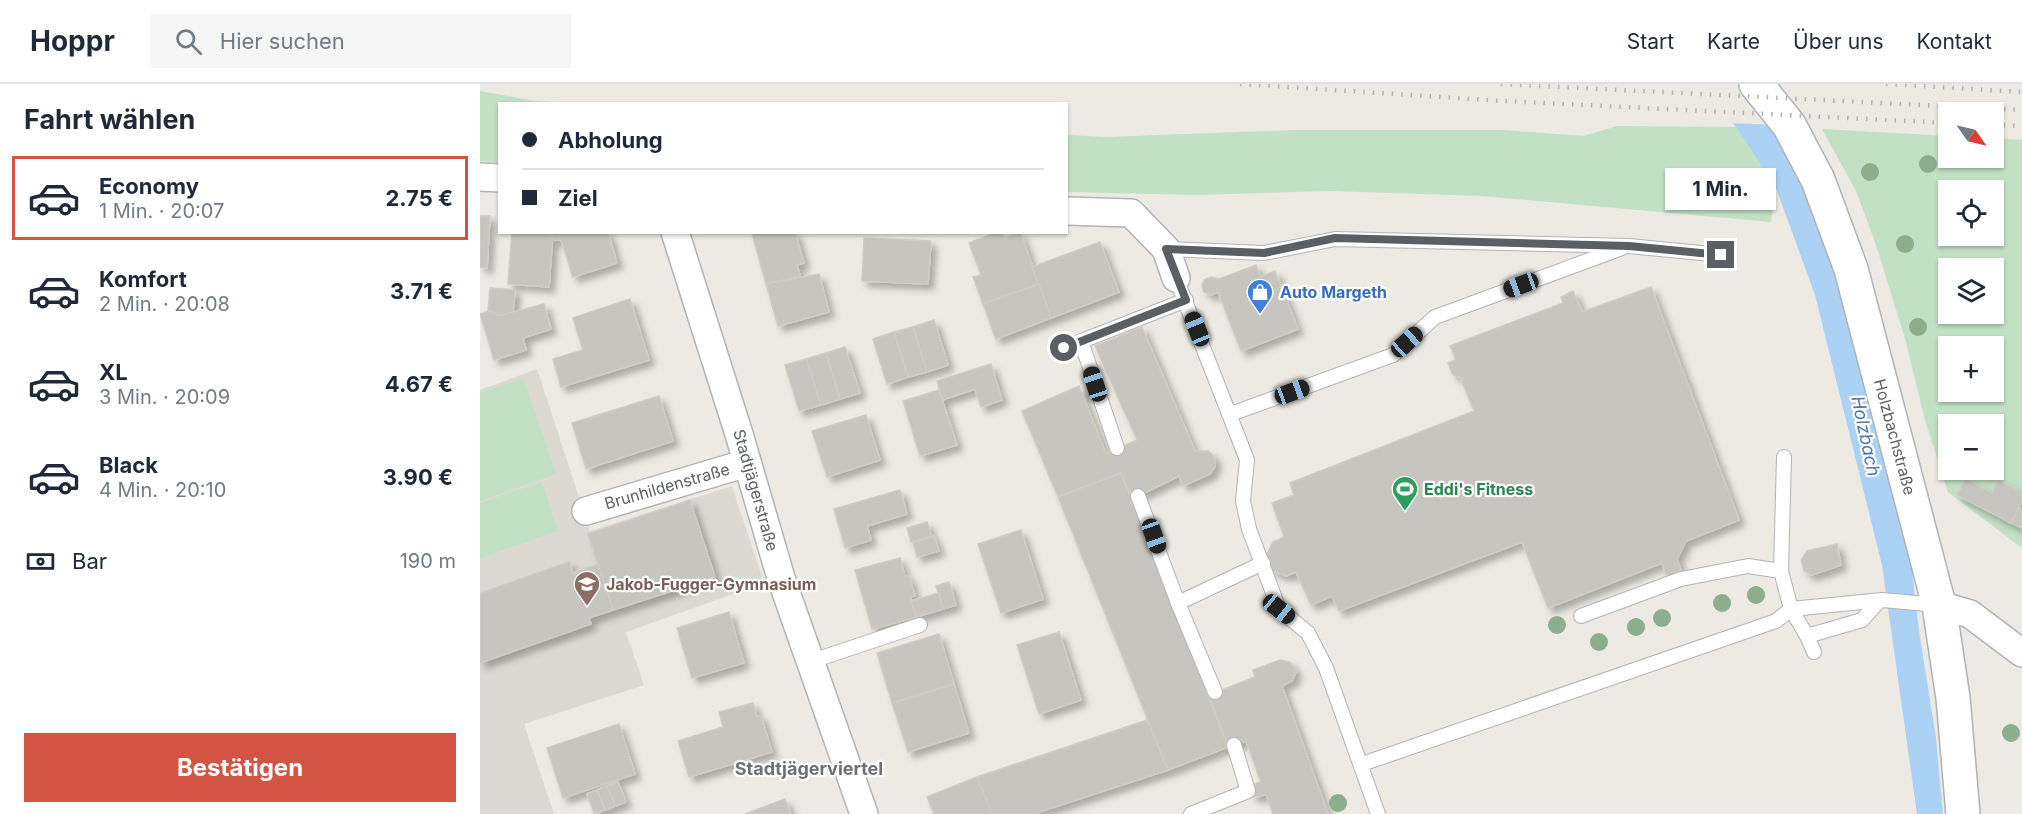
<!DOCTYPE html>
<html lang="de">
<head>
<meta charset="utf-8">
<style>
  body { margin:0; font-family:Inter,sans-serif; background:#f6f6f7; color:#1f2937; height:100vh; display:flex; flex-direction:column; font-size:22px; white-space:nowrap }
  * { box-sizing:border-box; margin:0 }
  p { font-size:20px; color:#747a83 }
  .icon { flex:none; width:33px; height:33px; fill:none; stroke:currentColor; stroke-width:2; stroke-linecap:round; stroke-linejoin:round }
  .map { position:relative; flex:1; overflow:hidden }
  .panel { display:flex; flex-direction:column; background:#fff; width:480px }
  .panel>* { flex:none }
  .banner { position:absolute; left:18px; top:18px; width:570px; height:132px; border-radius:0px; box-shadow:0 2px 4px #0004; display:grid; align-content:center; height:132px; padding:0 24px; background:#fff }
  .needle { width:39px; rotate:124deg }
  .fabs { position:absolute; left:1458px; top:18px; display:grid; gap:12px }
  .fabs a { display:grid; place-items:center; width:66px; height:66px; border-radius:0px; background:#fff; box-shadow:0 2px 4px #0004; font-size:30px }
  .end { position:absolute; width:27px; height:27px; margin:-14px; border:8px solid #5b5e62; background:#fff; box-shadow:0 0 0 3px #fff }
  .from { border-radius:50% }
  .bubble { position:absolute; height:42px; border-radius:0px; background:#fff; box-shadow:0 2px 4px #0004; font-size:20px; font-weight:700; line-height:42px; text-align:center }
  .car { position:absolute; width:18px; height:36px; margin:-18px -9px; border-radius:8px; box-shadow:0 0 4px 2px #0007; background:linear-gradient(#222 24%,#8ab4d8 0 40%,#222 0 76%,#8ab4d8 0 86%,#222 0) }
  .banner b { display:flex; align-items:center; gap:21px; height:57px; font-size:22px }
  .banner b+b { border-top:2px solid #e0e1e3 }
  .banner i { width:15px; height:15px; background:#1f2937 }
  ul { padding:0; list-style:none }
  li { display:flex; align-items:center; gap:18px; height:84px; margin:0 12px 9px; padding:0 12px; border:3px solid transparent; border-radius:0px }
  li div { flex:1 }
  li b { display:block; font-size:22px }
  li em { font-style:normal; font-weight:700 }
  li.selected { border-color:#d35442 }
  li>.icon { width:54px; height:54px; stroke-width:1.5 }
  h2 { padding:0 24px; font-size:27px; line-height:72px }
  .pay { display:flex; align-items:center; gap:15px; height:66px; padding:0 24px; font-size:22px }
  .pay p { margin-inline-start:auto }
  .cta { display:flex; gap:12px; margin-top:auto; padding:12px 24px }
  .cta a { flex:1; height:69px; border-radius:0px; background:#d35442; color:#fff; font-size:24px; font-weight:700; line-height:69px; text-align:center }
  header { display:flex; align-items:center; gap:36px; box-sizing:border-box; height:84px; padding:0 30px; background:#fff; border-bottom:2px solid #e0e1e3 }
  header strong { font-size:28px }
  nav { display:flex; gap:33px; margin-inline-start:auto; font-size:21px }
  .search { width:420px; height:54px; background:#f6f6f7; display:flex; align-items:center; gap:15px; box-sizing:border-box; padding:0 21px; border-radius:0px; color:#747a83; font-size:22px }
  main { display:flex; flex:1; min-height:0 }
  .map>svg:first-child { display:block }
</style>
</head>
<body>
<header>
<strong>Hoppr</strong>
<div class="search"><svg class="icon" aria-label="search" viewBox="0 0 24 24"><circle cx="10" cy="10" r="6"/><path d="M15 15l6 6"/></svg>Hier suchen</div>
<nav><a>Start</a><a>Karte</a><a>Über uns</a><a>Kontakt</a></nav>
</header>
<main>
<section class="panel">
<h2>Fahrt wählen</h2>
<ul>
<li class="selected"><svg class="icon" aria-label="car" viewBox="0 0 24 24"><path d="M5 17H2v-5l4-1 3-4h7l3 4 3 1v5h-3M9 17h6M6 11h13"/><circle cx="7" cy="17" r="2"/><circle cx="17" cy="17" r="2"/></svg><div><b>Economy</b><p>1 Min. · 20:07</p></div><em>2.75 €</em></li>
<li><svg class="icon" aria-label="car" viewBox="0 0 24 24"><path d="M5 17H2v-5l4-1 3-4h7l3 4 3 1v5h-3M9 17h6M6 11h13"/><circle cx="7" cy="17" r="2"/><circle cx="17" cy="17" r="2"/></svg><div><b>Komfort</b><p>2 Min. · 20:08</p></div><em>3.71 €</em></li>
<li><svg class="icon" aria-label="car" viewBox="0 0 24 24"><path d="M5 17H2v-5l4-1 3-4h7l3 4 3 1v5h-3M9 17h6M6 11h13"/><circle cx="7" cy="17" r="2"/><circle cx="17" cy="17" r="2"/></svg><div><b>XL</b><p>3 Min. · 20:09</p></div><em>4.67 €</em></li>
<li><svg class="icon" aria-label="car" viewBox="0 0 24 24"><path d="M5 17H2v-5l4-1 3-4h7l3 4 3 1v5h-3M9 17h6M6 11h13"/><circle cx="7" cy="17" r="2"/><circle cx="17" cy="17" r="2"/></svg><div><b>Black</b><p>4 Min. · 20:10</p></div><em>3.90 €</em></li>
</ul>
<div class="pay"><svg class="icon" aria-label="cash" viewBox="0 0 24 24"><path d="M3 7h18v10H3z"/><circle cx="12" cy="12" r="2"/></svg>Bar<p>190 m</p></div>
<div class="cta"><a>Bestätigen</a></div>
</section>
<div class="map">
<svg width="1542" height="730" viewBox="0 0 1542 730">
  <defs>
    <filter id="shadow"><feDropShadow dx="5.5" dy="5.5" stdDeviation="3" flood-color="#0004"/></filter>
  </defs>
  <rect width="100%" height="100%" fill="#eceae3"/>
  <polygon fill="#dbd9d1" points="57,285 110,447 252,402 284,499 146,548 164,601 44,640 74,730 0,730 0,306"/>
  <g fill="#c2e0c4" fill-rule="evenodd">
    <polygon points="0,7 55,17 90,19 20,20 19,78 0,77"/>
    <polygon points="1137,42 1256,43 1296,104 1291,138 1002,112 850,107 716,111 587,108 586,51 627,53 815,46 1022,46 1104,52"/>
    <path d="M1342 45 1468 52V74H1514V54L1542 56V464L1468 408 1445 336 1426 258 1395 158 1376 107ZM1468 106H1514V152H1468ZM1468 184H1514V230H1468ZM1468 262H1514V308H1468ZM1468 340H1514V386H1468Z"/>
    <polygon points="43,294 76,390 0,417 0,309"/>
    <polygon points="62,398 77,447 0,474 0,419"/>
  </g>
  <polygon fill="#abd1f4" points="1221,0 1257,0 1292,44 1337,132 1378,257 1429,461 1439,547 1456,654 1463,730 1437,730 1402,481 1335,211 1296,104 1256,43"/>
  <polygon fill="#eceae3" points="1218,0 1261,0 1294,41 1250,39"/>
  <g fill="#c7c5c0" stroke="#d0ccc2" stroke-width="1.5" filter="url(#shadow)">
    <polygon points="0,132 10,132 7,184 0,183"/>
    <polygon points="32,148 73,148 69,203 28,200"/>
    <polygon points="73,148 128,148 137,179 93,193 81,156 72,156"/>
    <polygon points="278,148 315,148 324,179 317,181 320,192 286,200 272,150"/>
    <polygon points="517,148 522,148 524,154 540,148 559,200 503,220 493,193 501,191 489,159"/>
    <polygon points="384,154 451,157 448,200 382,197"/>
    <polygon points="620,158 639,208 571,234 552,183"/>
    <polygon points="776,181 780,193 795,187 818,245 761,267 738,208 731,211 724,208 722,202 724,196 731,193 739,195"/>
    <polygon points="339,190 349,228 298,242 286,200"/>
    <polygon points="559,200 571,234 516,255 503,220"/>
    <polygon points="1171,203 1259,436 1206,457 1197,475 1201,486 1186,491 1182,479 1068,524 1042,458 859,527 852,512 831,521 816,488 806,492 791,486 786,472 793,458 804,453 792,419 814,411 810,399 994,327 980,293 973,291 968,279 976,276 970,262 1083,219 1081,213 1093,207 1102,228"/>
    <polygon points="10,204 35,206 33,229 19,232 8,227"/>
    <polygon points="150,215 169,276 81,303 73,275 103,266 93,234"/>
    <polygon points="64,220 71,245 43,254 46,266 14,276 0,230 10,227 19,232"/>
    <polygon points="454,236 468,281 447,288 433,243"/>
    <polygon points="433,243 447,288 428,293 414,248"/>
    <polygon points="662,243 715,367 728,367 735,373 735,383 730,390 703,402 699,392 652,415 641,389 578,413 542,327 599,302 626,370 657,356 615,262"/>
    <polygon points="414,248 428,293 407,300 393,255"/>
    <polygon points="365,263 380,309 360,315 346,269"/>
    <polygon points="346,269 360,315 341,321 326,275"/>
    <polygon points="326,275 341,321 319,327 305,281"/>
    <polygon points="511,280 522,316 501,323 495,305 462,316 457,297"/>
    <polygon points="459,306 477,361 440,372 423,317"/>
    <polygon points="179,312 193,357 106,385 92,339"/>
    <polygon points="386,331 400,376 347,393 332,347"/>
    <polygon points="641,389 748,663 688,686 578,413"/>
    <polygon points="1486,395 1512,409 1518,396 1542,408 1542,418 1531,439 1477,411"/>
    <polygon points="420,406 427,430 387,442 391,456 365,464 354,425"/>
    <polygon points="210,416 235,493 133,526 108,450"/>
    <polygon points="1539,424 1542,425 1542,444 1531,439"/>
    <polygon points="447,438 452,453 431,458 427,444"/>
    <polygon points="541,446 563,515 521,529 498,460"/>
    <polygon points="454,452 459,467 437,473 433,458"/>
    <polygon points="1357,460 1361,481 1332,491 1324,487 1321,476 1327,467"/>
    <polygon points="420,474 425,493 429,492 435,512 430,513 436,533 392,545 375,486"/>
    <polygon points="89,478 93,489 118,480 133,526 109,534 111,540 0,579 0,509"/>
    <polygon points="469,498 476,521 463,525 456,502"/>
    <polygon points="459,509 463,525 436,533 431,517"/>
    <polygon points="249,528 264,579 212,594 197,544"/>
    <polygon points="579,548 601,616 559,630 537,561"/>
    <polygon points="459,550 474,600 412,619 397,569"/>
    <polygon points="800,576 810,578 816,587 813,596 802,602 848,730 793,730 786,710 778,713 771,711 772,701 781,698 766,657 748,663 729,611 775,593 773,586"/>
    <polygon points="474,600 489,649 428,668 412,619"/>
    <polygon points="273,619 277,633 281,632 292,668 209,693 198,657 243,643 239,628"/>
    <polygon points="667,636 688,686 553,730 512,730 497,693"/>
    <polygon points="139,640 155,690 83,714 67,664"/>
    <polygon points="497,693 512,730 454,730 447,713"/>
    <polygon points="138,698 146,718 135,722 127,702"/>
    <polygon points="127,702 135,722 125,726 117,706"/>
    <polygon points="117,706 125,726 114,729 107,710"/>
    <polygon points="305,715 311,730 265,730"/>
  </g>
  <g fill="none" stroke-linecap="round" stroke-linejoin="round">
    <g stroke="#b0b3b7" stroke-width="16">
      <g id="service">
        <polyline points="686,165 784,169 855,155 1149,162 1241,171"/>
        <polyline points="696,194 767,376 763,417 769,445 799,525 828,549 846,584 898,730"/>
        <polyline points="601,257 637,364"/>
        <polyline points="584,264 706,216"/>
        <polyline points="751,330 913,271 955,233 1142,164"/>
        <polyline points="1304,373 1301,487 1311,525 1327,552"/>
        <polyline points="658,412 698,519 735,608"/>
        <polyline points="698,519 783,479"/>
        <polyline points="1101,532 1201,495 1268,482 1301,487"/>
        <polyline points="1334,568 1327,552 1382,536 1399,517"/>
        <polyline points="329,578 440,541"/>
        <polyline points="882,680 1296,537 1311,525 1402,516 1459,521"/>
        <polyline points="711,730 768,707 754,661"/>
      </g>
    </g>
    <g stroke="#b0b3b7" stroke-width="30">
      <g id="minor">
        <polyline points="0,93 20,94"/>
        <polyline points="586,127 651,129 686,165 696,194"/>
        <polyline points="195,148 259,350 301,494 384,730"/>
        <polyline points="106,427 267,379"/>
        <polyline points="1459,521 1490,530 1542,569"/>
      </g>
    </g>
    <g stroke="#afb2b6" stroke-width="36">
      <polyline id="secondary" points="1276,0 1309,41 1338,96 1371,185 1459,521 1473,614 1483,730"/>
    </g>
    <use href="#service" stroke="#fff" stroke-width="14"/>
    <use href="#minor" stroke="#fff" stroke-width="27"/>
    <use href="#secondary" stroke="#fff" stroke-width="33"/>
    <g stroke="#b1b2b2" stroke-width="4.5" stroke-dasharray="1.5 8" stroke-linecap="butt">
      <polyline points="760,0 1024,17 1468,39"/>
      <polyline points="1021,0 1542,26"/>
      <polyline points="1406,0 1542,8"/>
      <polyline points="1514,41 1542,42"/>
    </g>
  </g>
  <g fill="#8dae8c">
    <circle cx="1448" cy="80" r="9"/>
    <circle cx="1390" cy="88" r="9"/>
    <circle cx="1425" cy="160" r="9"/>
    <circle cx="1438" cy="243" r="9"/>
    <circle cx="1276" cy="511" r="9"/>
    <circle cx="1242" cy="519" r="9"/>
    <circle cx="1182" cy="534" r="9"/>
    <circle cx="1077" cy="541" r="9"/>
    <circle cx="1156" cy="543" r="9"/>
    <circle cx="1119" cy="558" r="9"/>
    <circle cx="1531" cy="649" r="9"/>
    <circle cx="858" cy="719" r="9"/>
  </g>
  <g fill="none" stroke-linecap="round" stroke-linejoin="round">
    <polyline stroke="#5b5e62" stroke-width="8" points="584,264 706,216 686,165 784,169 855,154 1149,162 1241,171"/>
  </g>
  <defs>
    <g id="shop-pin" transform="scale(1.35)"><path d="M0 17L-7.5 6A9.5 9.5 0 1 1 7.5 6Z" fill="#3f7fe0" stroke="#fff"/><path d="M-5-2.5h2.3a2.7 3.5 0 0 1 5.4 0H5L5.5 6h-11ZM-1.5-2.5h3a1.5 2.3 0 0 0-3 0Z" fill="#fff"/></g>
    <g id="stadium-pin" transform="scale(1.35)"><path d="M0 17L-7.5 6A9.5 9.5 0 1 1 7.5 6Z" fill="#2e9e5b" stroke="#fff"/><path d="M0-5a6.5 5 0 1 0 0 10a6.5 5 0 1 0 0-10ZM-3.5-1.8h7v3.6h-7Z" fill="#fff"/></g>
    <g id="school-pin" transform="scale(1.35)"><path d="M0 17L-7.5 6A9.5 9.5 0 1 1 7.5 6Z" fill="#8d6e63" stroke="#fff"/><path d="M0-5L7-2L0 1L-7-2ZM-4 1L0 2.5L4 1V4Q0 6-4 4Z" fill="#fff"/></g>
  </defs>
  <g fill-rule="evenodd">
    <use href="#shop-pin" x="780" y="208"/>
    <use href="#stadium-pin" x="925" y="405"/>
    <use href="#school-pin" x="107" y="500"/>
  </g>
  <g text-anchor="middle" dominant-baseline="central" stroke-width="4.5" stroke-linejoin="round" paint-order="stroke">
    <g font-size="16" font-weight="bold" fill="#366cbe" stroke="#fff" text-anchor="start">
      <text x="800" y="208">Auto Margeth</text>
    </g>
    <g font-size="16" fill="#5b5e62" stroke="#fff">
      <text transform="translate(1415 353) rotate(75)">Holzbachstraße</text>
      <text transform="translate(187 402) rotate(-16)">Brunhildenstraße</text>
      <text transform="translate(276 406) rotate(74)">Stadtjägerstraße</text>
    </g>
    <g font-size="16" font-weight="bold" fill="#27864d" stroke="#fff" text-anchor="start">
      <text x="944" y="405">Eddi's Fitness</text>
    </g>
    <g font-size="16" font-weight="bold" fill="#785e54" stroke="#fff" text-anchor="start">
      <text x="126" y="500">Jakob-Fugger-Gymnasium</text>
    </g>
    <g font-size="18" font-style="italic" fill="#4e77ab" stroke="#fff">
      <text transform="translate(1386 352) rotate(78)">Holzbach</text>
    </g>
    <g font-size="18" font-weight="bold" fill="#6c7074" stroke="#fff">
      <text x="329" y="684">Stadtjägerviertel</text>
    </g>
  </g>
</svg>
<div class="fabs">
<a><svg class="needle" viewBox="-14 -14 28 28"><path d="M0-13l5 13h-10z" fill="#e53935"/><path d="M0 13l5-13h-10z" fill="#747a83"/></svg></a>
<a><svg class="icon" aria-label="locate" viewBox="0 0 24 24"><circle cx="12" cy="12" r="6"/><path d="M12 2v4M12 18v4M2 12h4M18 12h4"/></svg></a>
<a><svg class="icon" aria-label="layers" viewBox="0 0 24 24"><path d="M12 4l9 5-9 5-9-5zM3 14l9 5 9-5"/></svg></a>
<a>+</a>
<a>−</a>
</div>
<i class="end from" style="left:584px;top:264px"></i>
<i class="end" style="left:1241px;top:171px"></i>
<div class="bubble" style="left:1185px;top:84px;width:111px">1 Min.</div>
<i class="car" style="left:1041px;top:201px;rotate:250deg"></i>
<i class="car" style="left:717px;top:245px;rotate:338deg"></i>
<i class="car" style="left:927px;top:258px;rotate:48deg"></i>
<i class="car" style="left:615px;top:300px;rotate:342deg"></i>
<i class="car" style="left:812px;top:308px;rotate:70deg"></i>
<i class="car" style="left:674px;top:452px;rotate:160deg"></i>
<i class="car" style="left:799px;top:525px;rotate:129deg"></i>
<div class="banner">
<b><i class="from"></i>Abholung</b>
<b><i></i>Ziel</b>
</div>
</div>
</main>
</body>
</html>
